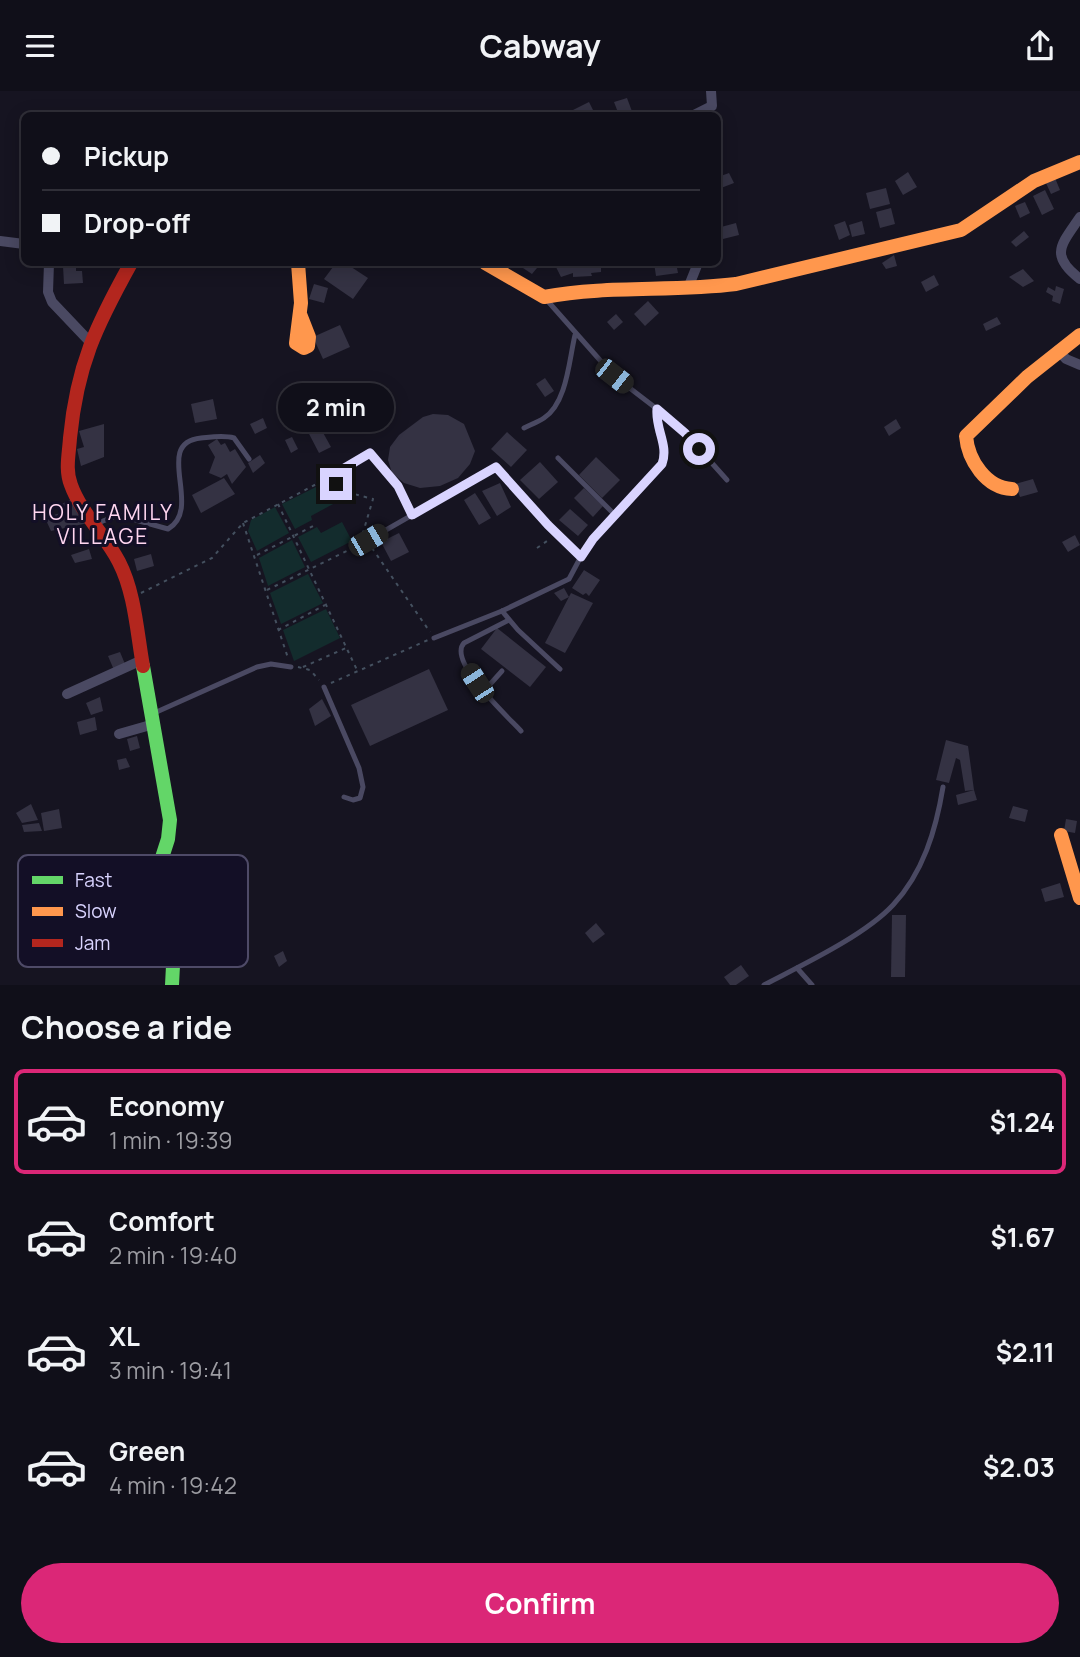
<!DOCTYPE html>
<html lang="en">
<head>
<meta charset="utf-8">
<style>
  body { margin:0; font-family:Manrope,sans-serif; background:#191822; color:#f1f3f6; height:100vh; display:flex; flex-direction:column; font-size:26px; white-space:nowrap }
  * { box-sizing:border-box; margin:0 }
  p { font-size:23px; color:#9c9ca2 }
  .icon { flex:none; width:38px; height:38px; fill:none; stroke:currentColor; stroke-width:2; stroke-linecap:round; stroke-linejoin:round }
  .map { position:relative; height:894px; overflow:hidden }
  .drawer { display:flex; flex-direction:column; background:#100f19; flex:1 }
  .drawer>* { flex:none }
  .hud { position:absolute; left:21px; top:21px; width:700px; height:154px; border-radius:10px; box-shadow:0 4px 18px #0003,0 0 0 2px #302f38; display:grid; align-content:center; height:154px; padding:0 21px; background:#100f19 }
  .end { position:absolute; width:32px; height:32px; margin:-16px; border:9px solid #d9d4ff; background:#111; box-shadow:0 0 0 4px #111 }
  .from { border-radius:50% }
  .bubble { position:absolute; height:49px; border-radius:24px; background:#100f19; box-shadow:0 4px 18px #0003,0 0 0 2px #302f38; font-size:23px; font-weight:700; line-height:49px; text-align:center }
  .car { position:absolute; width:21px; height:42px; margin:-21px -10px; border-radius:9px; box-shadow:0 0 5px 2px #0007; background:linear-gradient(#222 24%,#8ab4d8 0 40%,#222 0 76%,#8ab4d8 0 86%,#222 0) }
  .hud b { display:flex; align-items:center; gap:24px; height:66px; font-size:26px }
  .hud b+b { border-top:2px solid #302f38 }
  .hud i { width:18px; height:18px; background:#f1f3f6 }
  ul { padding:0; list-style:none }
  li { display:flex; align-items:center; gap:21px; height:105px; margin:0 14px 10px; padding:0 7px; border:4px solid transparent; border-radius:10px }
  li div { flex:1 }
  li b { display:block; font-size:26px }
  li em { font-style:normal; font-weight:700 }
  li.on { border-color:#db2777 }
  li>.icon { width:63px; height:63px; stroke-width:1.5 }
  h2 { padding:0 21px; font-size:32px; line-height:84px }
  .primary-button { display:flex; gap:14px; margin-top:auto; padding:14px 21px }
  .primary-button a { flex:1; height:80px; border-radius:42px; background:#db2777; color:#fff; font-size:28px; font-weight:700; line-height:80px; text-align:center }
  header { display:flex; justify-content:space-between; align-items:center; height:91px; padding:0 21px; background:#100f19; font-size:32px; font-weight:700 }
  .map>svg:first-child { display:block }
</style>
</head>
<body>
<header><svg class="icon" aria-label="menu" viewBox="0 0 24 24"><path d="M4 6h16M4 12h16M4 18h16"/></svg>Cabway<svg class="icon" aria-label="share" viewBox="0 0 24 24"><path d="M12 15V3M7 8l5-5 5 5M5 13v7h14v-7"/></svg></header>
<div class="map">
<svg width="1080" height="894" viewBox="0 0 1080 894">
  <rect width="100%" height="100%" fill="#161421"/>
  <g fill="#132c2d">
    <polygon points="324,392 335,412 311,425 312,429 295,438 282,413"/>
    <polygon points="275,416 289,442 257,460 248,440 251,429"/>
    <polygon points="342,431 352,450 311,471 298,446 317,436 321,442"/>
    <polygon points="292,449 305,476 268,495 259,467"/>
    <polygon points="308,483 323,512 281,533 270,502"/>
    <polygon points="326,518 340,547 294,570 283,539"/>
  </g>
  <g fill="#343243">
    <polygon points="627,7 633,23 619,24 614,11"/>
    <polygon points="589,11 594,21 586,24 573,24 571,20"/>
    <polygon points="908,81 917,96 903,104 895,90"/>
    <polygon points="729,82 734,92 721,97 718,86"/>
    <polygon points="1055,87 1060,99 1051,103 1046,92"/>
    <polygon points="886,97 890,113 870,118 866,102"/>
    <polygon points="1045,99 1054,118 1042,124 1033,105"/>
    <polygon points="1025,111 1030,122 1020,127 1015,115"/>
    <polygon points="891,117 895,133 880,137 876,121"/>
    <polygon points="845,130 850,144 839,149 834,134"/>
    <polygon points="862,130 865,143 852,146 849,134"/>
    <polygon points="736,132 739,144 723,148 721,136"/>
    <polygon points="1024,140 1029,146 1016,156 1011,151"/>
    <polygon points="894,164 897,175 886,178 882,172"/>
    <polygon points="336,172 345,172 368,187 353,208 324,188"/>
    <polygon points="508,172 534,172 537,177 532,183 517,173 515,176"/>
    <polygon points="563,172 601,172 601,181 591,182 592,185 573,186 573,182 561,186 555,174"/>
    <polygon points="654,172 676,172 678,182 656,185"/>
    <polygon points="76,174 76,180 82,180 83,192 64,193 63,175"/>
    <polygon points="1023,178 1034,190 1023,196 1009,186"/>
    <polygon points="934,184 939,194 926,201 921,191"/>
    <polygon points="314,193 328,197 324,212 309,208"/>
    <polygon points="1056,195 1064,198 1060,213 1052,210 1053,205 1046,201 1048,196 1055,200"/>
    <polygon points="648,210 659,222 645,235 634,223"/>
    <polygon points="616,223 623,231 614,239 607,231"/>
    <polygon points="997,226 1001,233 986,240 983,233"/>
    <polygon points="340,234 350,256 323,268 313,246"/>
    <polygon points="545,287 554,300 545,306 536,293"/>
    <polygon points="325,297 329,307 318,311 314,302"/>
    <polygon points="308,302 316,317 311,320 331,356 319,362 295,316 302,313 299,307"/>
    <polygon points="213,308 217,328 195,332 191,313"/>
    <polygon points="332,310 337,320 328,325 323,314"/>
    <polygon points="433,323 448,324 464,333 475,360 470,373 458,387 440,395 420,397 404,392 392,382 388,369 390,356 399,344 423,326"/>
    <polygon points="360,324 364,334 352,339 348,330"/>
    <polygon points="263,327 267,337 255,343 250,333"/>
    <polygon points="896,328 901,337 889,345 884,336"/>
    <polygon points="104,333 104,366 81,375 77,358 84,356 79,340"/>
    <polygon points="507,341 527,359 511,376 491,358"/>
    <polygon points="292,346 298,358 291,362 285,349"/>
    <polygon points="217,348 221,354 225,352 230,361 235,358 246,376 232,393 227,383 221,387 209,382 215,366 208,354"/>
    <polygon points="260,364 265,372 253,382 248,372"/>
    <polygon points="596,366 620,389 602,407 579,384"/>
    <polygon points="540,371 558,391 539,408 520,389"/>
    <polygon points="224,387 235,403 201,422 192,404"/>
    <polygon points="1033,388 1038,401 1020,406 1015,393"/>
    <polygon points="500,392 511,416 497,425 482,400"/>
    <polygon points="584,397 603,415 593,426 574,407"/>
    <polygon points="475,402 491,427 479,434 464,409"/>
    <polygon points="75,407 88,432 51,440 45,427 60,422 57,415"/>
    <polygon points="570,418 588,434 578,445 559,429"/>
    <polygon points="77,438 82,447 71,451 67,442"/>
    <polygon points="399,442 409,461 391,470 381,451"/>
    <polygon points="1075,444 1080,454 1068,461 1062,451"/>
    <polygon points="89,458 92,468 75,472 71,464"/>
    <polygon points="151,463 154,475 137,480 134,468"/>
    <polygon points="584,479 600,489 589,505 586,502 583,504 572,497"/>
    <polygon points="564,497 569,506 561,510 554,502"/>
    <polygon points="571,502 593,512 565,562 545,552"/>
    <polygon points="497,537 546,576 530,596 481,558"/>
    <polygon points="120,561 125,573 114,579 108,565"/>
    <polygon points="429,578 448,619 370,655 351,614"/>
    <polygon points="100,606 103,620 91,624 86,612"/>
    <polygon points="322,608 331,625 315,635 309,618"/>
    <polygon points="95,626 97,639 80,644 77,631"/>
    <polygon points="137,645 140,657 130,660 127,648"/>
    <polygon points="946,649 968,655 974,699 965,700 960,669 956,667 949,692 936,689"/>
    <polygon points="126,667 130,676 119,679 117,669"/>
    <polygon points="974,699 977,709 958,714 956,704"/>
    <polygon points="31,713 38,729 22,732 16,722"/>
    <polygon points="1013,715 1028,719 1025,731 1009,727"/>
    <polygon points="59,718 62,737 44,740 41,722"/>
    <polygon points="1066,728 1077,730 1075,742 1064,740"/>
    <polygon points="39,732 42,740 24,741 22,734"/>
    <polygon points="1060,792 1064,806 1045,811 1041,798"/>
    <polygon points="892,824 906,824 905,886 891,886"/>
    <polygon points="596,832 605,843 593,852 585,842"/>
    <polygon points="283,860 287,870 279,876 274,865"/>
    <polygon points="741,874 749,885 736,894 730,894 724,886"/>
  </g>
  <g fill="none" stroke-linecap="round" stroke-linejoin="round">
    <g stroke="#44505f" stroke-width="2" stroke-dasharray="3.5 5" stroke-linecap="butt">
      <polyline points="339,399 373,408 362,445"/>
      <polyline points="278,413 357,579"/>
      <polyline points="243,432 288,567"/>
      <polyline points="372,457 430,541"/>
      <polyline points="537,457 550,448"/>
      <polyline points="257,464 317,433"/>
      <polyline points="267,499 359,454"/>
      <polyline points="141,502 212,467 243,432 324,389"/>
      <polyline points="278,539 325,514"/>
      <polyline points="298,576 310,579 319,589"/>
      <polyline points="303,576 346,557"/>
      <polyline points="331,592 428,549"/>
    </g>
    <g stroke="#4a4962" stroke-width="5">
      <polyline points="657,318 685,342 727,389"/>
      <path d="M524 337C530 334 538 331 544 327 567 312 569 269 575 244"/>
      <polyline points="558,367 616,425"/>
      <polyline points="336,393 332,385 370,362 398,395 412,424"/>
      <path d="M98 432 118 424 168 438C204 417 152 352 201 347 212 346 224 344 234 347L249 368"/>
      <polyline points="365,451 496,376 548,434 581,465"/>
      <polyline points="502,520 518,539 560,578"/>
      <path d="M509 529 464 552C447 570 508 626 521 640"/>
      <polyline points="434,547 502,520 569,488 586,456 662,373 665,359 658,341 657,318 614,285 545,207"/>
      <polyline points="324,596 359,677 363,696 360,707 353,709 344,706"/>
      <polyline points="484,600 502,580"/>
      <polyline points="152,623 257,576 271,573 291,576"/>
      <polyline points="797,877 812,894"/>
      <path d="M764 894C802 874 864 845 893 814 923 782 936 739 943 696"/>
    </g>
    <g stroke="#4a4962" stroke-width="10">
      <polyline points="694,24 712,15 711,0"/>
      <polyline points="24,68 24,72"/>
      <path d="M1080 126C1061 154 1049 164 1080 188"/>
      <polyline points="0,150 24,153"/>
      <polyline points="49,172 48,201 52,211 90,251"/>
      <polyline points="688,197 698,172"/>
      <polyline points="1058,259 1066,268 1080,274"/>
      <polyline points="67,603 142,569"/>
      <polyline points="119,643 154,633"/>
      <polyline points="164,814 186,807 203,798 205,792 198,777"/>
    </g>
    <polyline stroke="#63d668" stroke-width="14" points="143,575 170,729 168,748 158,779 159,796 174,855 172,894"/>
    <g stroke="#ff974d" stroke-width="14">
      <polyline points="298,172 301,212 296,252 304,257 308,255 309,246 300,223"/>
      <path d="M485 172 544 206C607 194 672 201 736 193L961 139 1034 90 1080 71"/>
      <path d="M1012 398C986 397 968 369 966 345L1027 286 1080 244"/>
      <polyline points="1061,744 1080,807"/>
    </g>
    <path stroke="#b3261e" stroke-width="14" d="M131 172C96 235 77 274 70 347 69 363 65 379 71 394 81 422 106 445 119 471 135 502 137 542 143 575"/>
  </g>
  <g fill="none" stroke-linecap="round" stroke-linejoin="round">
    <path stroke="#d9d4ff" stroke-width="9" d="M336 393 331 385 370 362 398 395 412 424 496 376 548 434 581 466 593 448 662 373C669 354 655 338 657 318L685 342 699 358"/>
  </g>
  <g text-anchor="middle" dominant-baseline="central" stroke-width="6" stroke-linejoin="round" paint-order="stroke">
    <g font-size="21" letter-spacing="2" fill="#ffd6f0" stroke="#130f26">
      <text x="103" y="421">HOLY FAMILY<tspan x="103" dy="24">VILLAGE</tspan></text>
    </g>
  </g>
  <rect x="18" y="764" width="230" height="112" rx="10" fill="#130f26" stroke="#4e4a67" stroke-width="2"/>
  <rect x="32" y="785" width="31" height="8" fill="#63d668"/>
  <rect x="32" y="816" width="31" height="9" fill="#ff974d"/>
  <rect x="32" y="848" width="31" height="8" fill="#b3261e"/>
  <g font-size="19" fill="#d9d4ff">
    <text x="75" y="796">Fast</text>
    <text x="75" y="827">Slow</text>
    <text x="75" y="859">Jam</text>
  </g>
</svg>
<i class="end from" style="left:699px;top:358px"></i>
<i class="end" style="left:336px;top:393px"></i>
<div class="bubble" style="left:278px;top:292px;width:116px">2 min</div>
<i class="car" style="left:614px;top:285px;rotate:128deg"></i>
<i class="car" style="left:368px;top:449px;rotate:60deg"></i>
<i class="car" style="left:477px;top:592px;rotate:327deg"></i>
<div class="hud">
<b><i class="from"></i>Pickup</b>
<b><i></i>Drop-off</b>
</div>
</div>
<section class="drawer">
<h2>Choose a ride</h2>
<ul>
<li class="on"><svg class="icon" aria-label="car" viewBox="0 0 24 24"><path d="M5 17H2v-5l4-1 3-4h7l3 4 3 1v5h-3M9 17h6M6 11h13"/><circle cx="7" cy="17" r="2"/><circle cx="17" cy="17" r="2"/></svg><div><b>Economy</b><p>1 min · 19:39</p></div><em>$1.24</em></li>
<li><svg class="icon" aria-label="car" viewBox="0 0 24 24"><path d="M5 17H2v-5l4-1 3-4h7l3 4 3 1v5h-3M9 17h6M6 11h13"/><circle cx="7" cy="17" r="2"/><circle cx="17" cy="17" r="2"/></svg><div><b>Comfort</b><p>2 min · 19:40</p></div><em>$1.67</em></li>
<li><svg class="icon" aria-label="car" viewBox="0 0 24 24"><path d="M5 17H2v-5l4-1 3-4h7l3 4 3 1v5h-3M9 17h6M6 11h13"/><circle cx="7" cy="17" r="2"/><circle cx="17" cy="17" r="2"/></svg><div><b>XL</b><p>3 min · 19:41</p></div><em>$2.11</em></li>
<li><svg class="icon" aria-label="car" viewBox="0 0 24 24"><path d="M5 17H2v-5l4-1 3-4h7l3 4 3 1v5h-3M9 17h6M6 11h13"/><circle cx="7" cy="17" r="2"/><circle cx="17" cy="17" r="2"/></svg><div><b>Green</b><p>4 min · 19:42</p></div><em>$2.03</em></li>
</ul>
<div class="primary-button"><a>Confirm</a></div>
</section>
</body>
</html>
